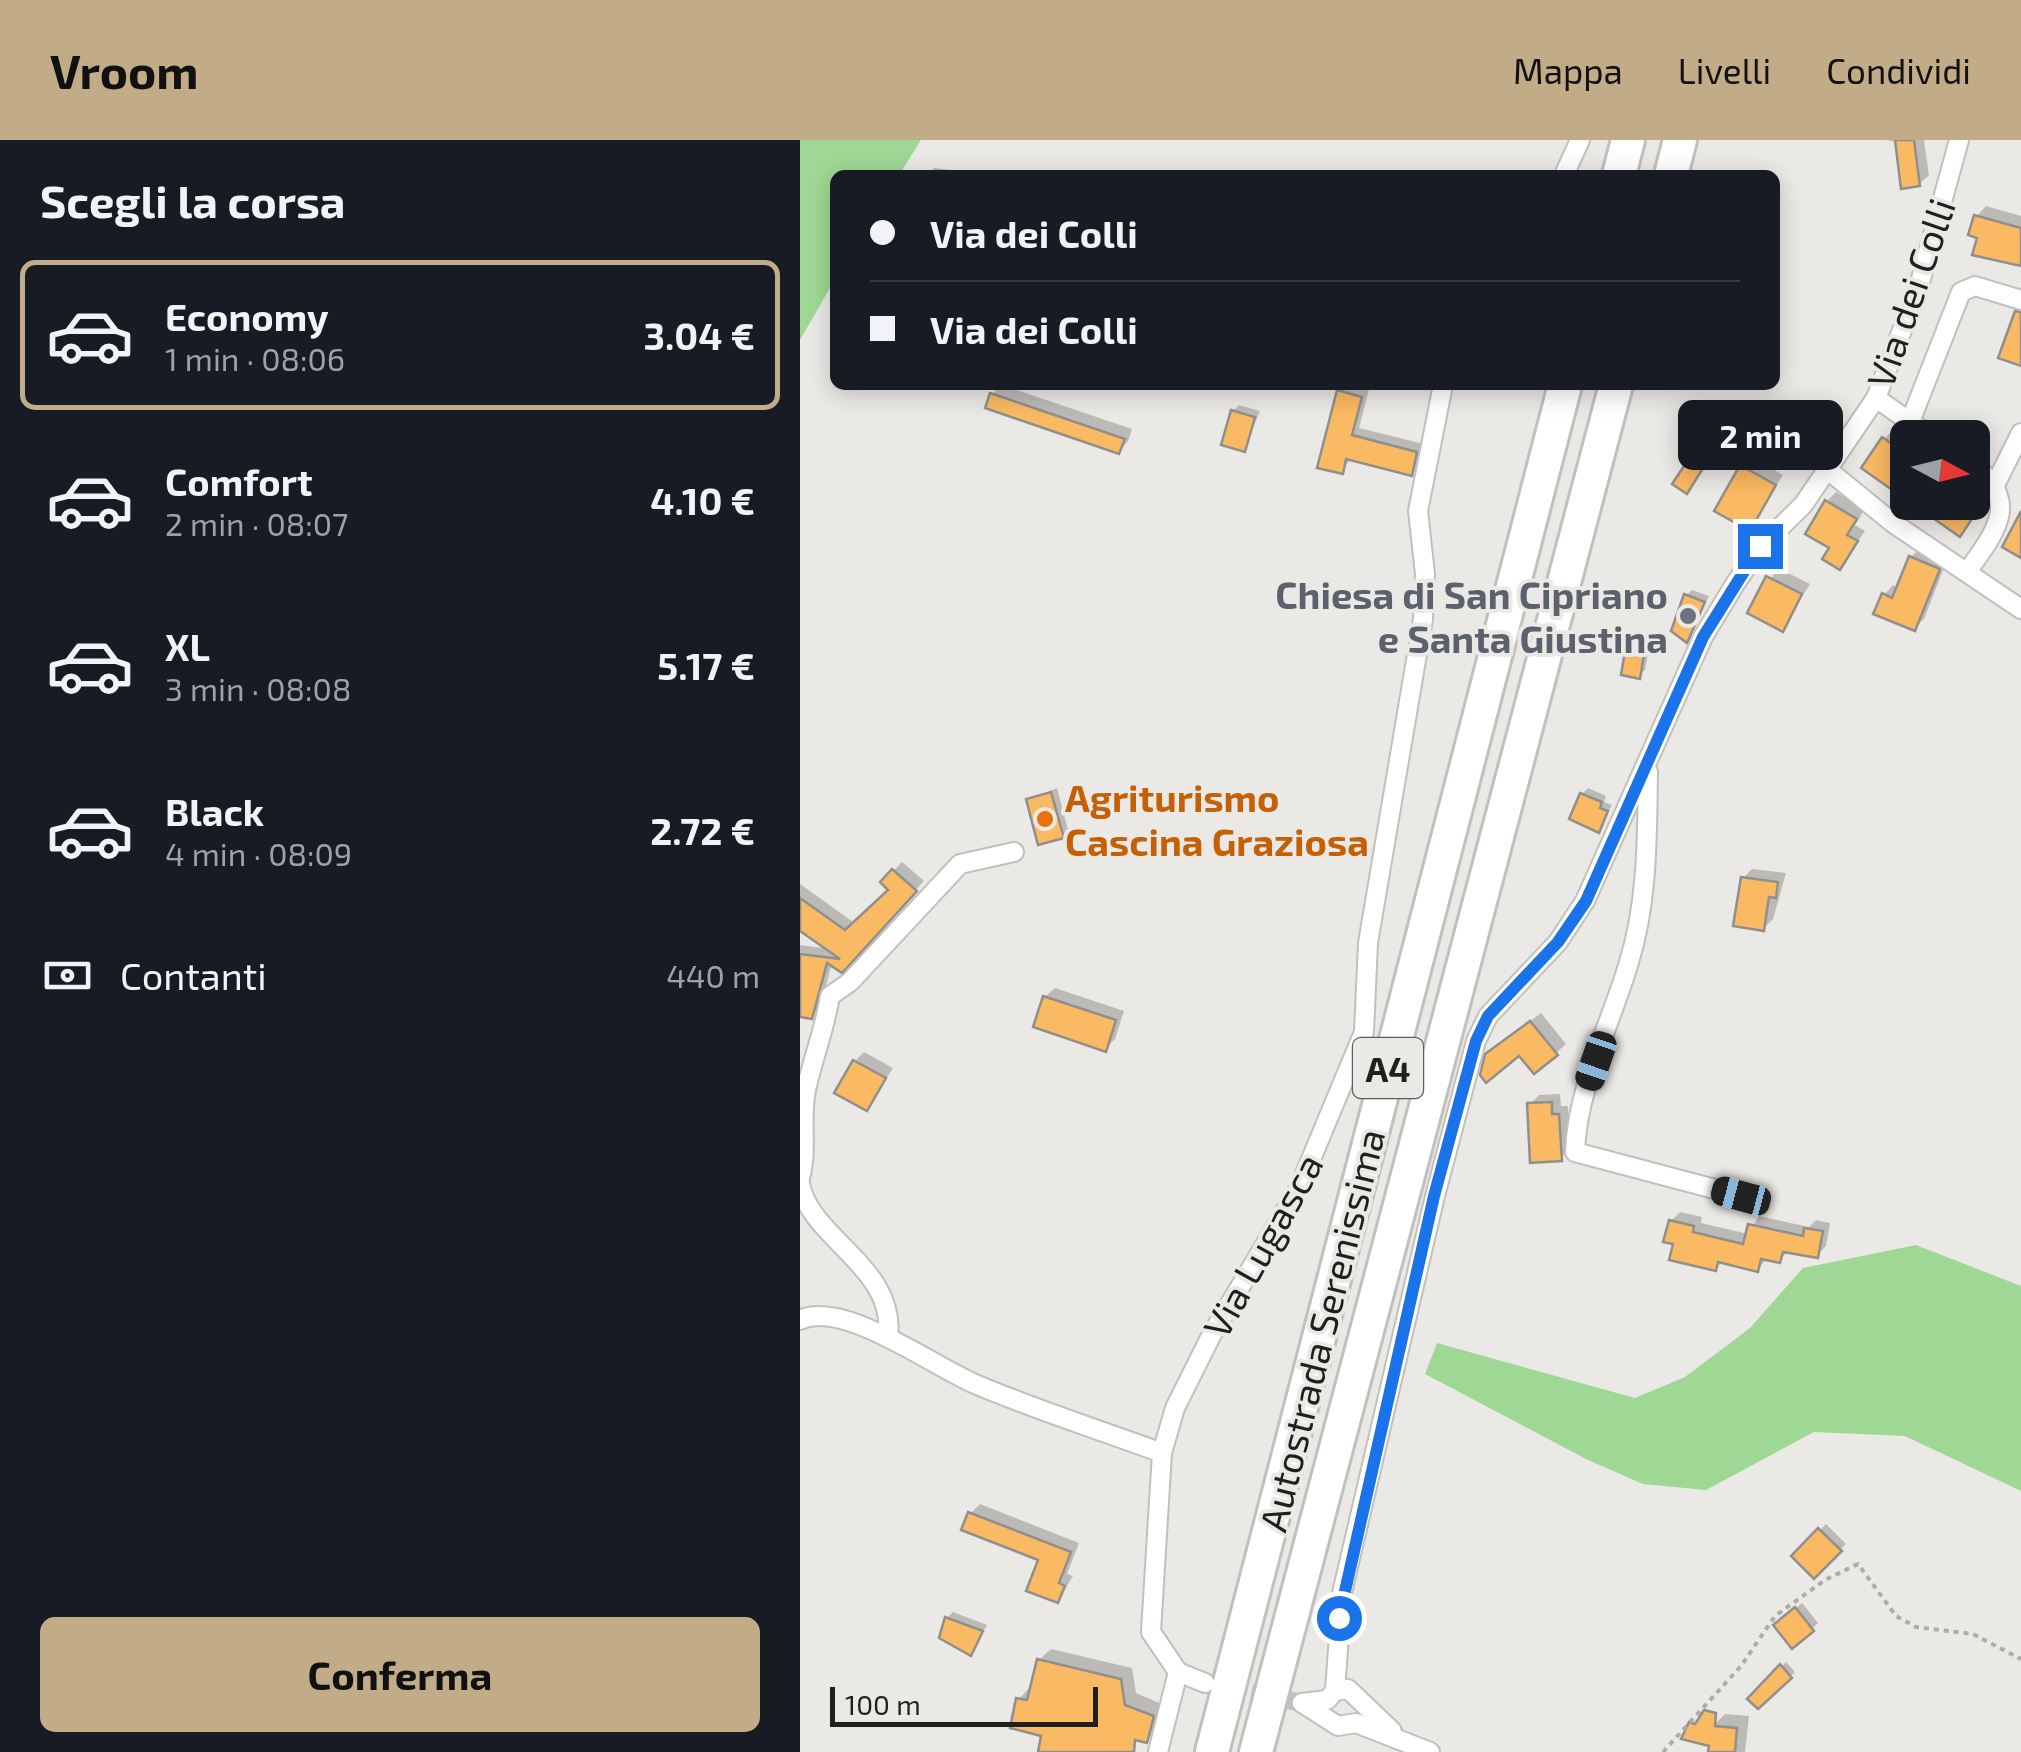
<!DOCTYPE html>
<html lang="it">
<head>
<meta charset="utf-8">
<style>
  body { margin:0; font-family:"Exo 2",sans-serif; background:#20242c; color:#f1f3f6; height:100vh; display:flex; flex-direction:column; font-size:38px; white-space:nowrap }
  * { box-sizing:border-box; margin:0 }
  p { font-size:32px; color:#9ea1a6 }
  .icon { flex:none; width:55px; height:55px; fill:none; stroke:currentColor; stroke-width:2; stroke-linecap:round; stroke-linejoin:round }
  .map { position:relative; flex:1; overflow:hidden }
  .panel { display:flex; flex-direction:column; background:#171b24; width:800px }
  .panel>* { flex:none }
  .banner { position:absolute; left:30px; top:30px; width:950px; height:220px; border-radius:15px; box-shadow:0 5px 25px #0003; display:grid; align-content:center; height:220px; padding:0 40px; background:#171b24 }
  .needle { width:65px; rotate:97deg }
  .fabs { position:absolute; left:1090px; top:280px; display:grid; gap:20px }
  .fabs a { display:grid; place-items:center; width:100px; height:100px; border-radius:15px; background:#171b24; box-shadow:0 5px 25px #0003; font-size:50px }
  .scale { position:absolute; left:30px; bottom:25px; width:268px; box-sizing:border-box; padding-left:10px; border:5px solid #201f1e; border-top:0; font-size:28px; line-height:35px; white-space:nowrap; color:#201f1e; -webkit-text-stroke:8px #ebe9e5; paint-order:stroke }
  .end { position:absolute; width:45px; height:45px; margin:-22px; border:12px solid #1a73e8; background:#fff; box-shadow:0 0 0 5px #fff }
  .from { border-radius:50% }
  .bubble { position:absolute; height:70px; border-radius:15px; background:#171b24; box-shadow:0 5px 25px #0003; font-size:32px; font-weight:700; line-height:70px; text-align:center }
  .car { position:absolute; width:30px; height:60px; margin:-30px -15px; border-radius:12px; box-shadow:0 0 8px 2px #0007; background:linear-gradient(#222 24%,#8ab4d8 0 40%,#222 0 76%,#8ab4d8 0 86%,#222 0) }
  .banner b { display:flex; align-items:center; gap:35px; height:95px; font-size:38px }
  .banner b+b { border-top:2px solid #363941 }
  .banner i { width:25px; height:25px; background:#f1f3f6 }
  ul { padding:0; list-style:none }
  li { display:flex; align-items:center; gap:30px; height:150px; margin:0 20px 15px; padding:0 20px; border:5px solid transparent; border-radius:15px }
  li div { flex:1 }
  li b { display:block; font-size:38px }
  li em { font-style:normal; font-weight:700 }
  li.on { border-color:#c2ac87 }
  li>.icon { width:90px; height:90px; stroke-width:1.5 }
  h2 { padding:0 40px; font-size:45px; line-height:120px }
  .pay { display:flex; align-items:center; gap:25px; height:110px; padding:0 40px; font-size:38px }
  .pay p { margin-inline-start:auto }
  .primary-button { display:flex; gap:20px; margin-top:auto; padding:20px 40px }
  .primary-button a { flex:1; height:115px; border-radius:15px; background:#c2ac87; color:#111; font-size:40px; font-weight:700; line-height:115px; text-align:center }
  header { display:flex; align-items:center; gap:60px; box-sizing:border-box; height:140px; padding:0 50px; background:#c2ac87; color:#111 }
  header strong { font-size:48px }
  nav { display:flex; gap:55px; margin-inline-start:auto; font-size:35px }
  main { display:flex; flex:1; min-height:0 }
  .map>svg:first-child { display:block }
</style>
</head>
<body>
<header>
<strong>Vroom</strong>
<nav><a>Mappa</a><a>Livelli</a><a>Condividi</a></nav>
</header>
<main>
<section class="panel">
<h2>Scegli la corsa</h2>
<ul>
<li class="on"><svg class="icon" aria-label="car" viewBox="0 0 24 24"><path d="M5 17H2v-5l4-1 3-4h7l3 4 3 1v5h-3M9 17h6M6 11h13"/><circle cx="7" cy="17" r="2"/><circle cx="17" cy="17" r="2"/></svg><div><b>Economy</b><p>1 min · 08:06</p></div><em>3.04 €</em></li>
<li><svg class="icon" aria-label="car" viewBox="0 0 24 24"><path d="M5 17H2v-5l4-1 3-4h7l3 4 3 1v5h-3M9 17h6M6 11h13"/><circle cx="7" cy="17" r="2"/><circle cx="17" cy="17" r="2"/></svg><div><b>Comfort</b><p>2 min · 08:07</p></div><em>4.10 €</em></li>
<li><svg class="icon" aria-label="car" viewBox="0 0 24 24"><path d="M5 17H2v-5l4-1 3-4h7l3 4 3 1v5h-3M9 17h6M6 11h13"/><circle cx="7" cy="17" r="2"/><circle cx="17" cy="17" r="2"/></svg><div><b>XL</b><p>3 min · 08:08</p></div><em>5.17 €</em></li>
<li><svg class="icon" aria-label="car" viewBox="0 0 24 24"><path d="M5 17H2v-5l4-1 3-4h7l3 4 3 1v5h-3M9 17h6M6 11h13"/><circle cx="7" cy="17" r="2"/><circle cx="17" cy="17" r="2"/></svg><div><b>Black</b><p>4 min · 08:09</p></div><em>2.72 €</em></li>
</ul>
<div class="pay"><svg class="icon" aria-label="cash" viewBox="0 0 24 24"><path d="M3 7h18v10H3z"/><circle cx="12" cy="12" r="2"/></svg>Contanti<p>440 m</p></div>
<div class="primary-button"><a>Conferma</a></div>
</section>
<div class="map">
<svg width="1221" height="1612" viewBox="0 0 1221 1612">
  <rect width="100%" height="100%" fill="#ebe9e5"/>
  <g fill="#9fd894">
    <polygon points="0,0 121,0 99,35 35,35 35,139 0,200"/>
    <polygon points="1116,1105 1221,1146 1221,1351 1105,1296 1014,1292 906,1350 843,1344 788,1320 625,1234 637,1203 835,1258 885,1237 950,1188 1003,1128"/>
  </g>
  <g fill="#0003">
    <polygon points="1085,0 1124,0 1129,35 1119,44 1098,2"/>
    <polygon points="134,28 160,31 159,35 128,35"/>
    <polygon points="1186,66 1221,76 1221,124 1180,96 1177,76"/>
    <polygon points="202,245 332,289 328,301 319,311 192,254"/>
    <polygon points="545,245 569,249 559,288 624,304 620,325 611,334 551,318 542,331 539,251"/>
    <polygon points="439,265 460,271 444,310 433,271"/>
    <polygon points="1097,286 1114,298 1108,298 1108,358 1084,299"/>
    <polygon points="912,290 922,297 892,345 907,296"/>
    <polygon points="952,317 983,335 949,388 942,326"/>
    <polygon points="1172,338 1192,351 1160,393 1172,362"/>
    <polygon points="1036,352 1065,369 1055,385 1065,391 1040,427 1032,407 1027,361"/>
    <polygon points="1120,408 1147,420 1124,479 1114,488 1084,455 1093,445 1099,448 1111,417"/>
    <polygon points="978,428 1010,444 982,489 950,472"/>
    <polygon points="892,450 909,456 886,500 886,456"/>
    <polygon points="834,500 850,502 845,530 839,536 829,506"/>
    <polygon points="257,648 268,690 262,696 229,660"/>
    <polygon points="788,648 806,656 804,662 812,665 798,690 782,654"/>
    <polygon points="102,722 124,741 41,829 32,823 20,868 11,876 0,875 0,805 30,809 0,788 0,744 56,784 92,749 83,742"/>
    <polygon points="952,729 986,733 973,779 964,788 943,738"/>
    <polygon points="255,848 324,871 315,899 305,909 245,857"/>
    <polygon points="741,873 766,904 756,913 720,913 698,905"/>
    <polygon points="64,912 93,928 67,968 55,921"/>
    <polygon points="760,954 761,966 768,966 770,1009 760,1019 730,964 739,955"/>
    <polygon points="880,1072 902,1077 901,1083 948,1094 959,1076 1009,1087 1016,1080 1030,1083 1026,1106 1017,1115 989,1110 979,1120 966,1120 957,1129 923,1121 915,1128 876,1103 871,1081"/>
    <polygon points="180,1364 279,1403 267,1434 273,1436 258,1460 241,1418 170,1374"/>
    <polygon points="1026,1384 1046,1404 1014,1435 994,1416"/>
    <polygon points="1002,1463 1018,1483 1012,1489 982,1480"/>
    <polygon points="153,1472 187,1485 170,1513 147,1478"/>
    <polygon points="251,1509 332,1528 336,1553 364,1565 358,1588 347,1600 308,1592 305,1612 240,1612 244,1595 219,1559 230,1547 239,1520"/>
    <polygon points="986,1522 995,1532 958,1566 951,1559"/>
    <polygon points="925,1574 949,1576 945,1612 911,1612 912,1587"/>
  </g>
  <g fill="#fab963" stroke="#918f8c" stroke-width="2.5">
    <polygon points="1095,0 1114,0 1120,46 1101,49"/>
    <polygon points="1174,75 1221,88 1221,126 1172,115 1177,98 1168,95"/>
    <polygon points="1215,171 1221,172 1221,226 1198,218"/>
    <polygon points="537,250 562,257 552,295 617,312 612,336 546,319 543,334 517,328"/>
    <polygon points="190,253 325,299 319,314 185,268"/>
    <polygon points="431,270 455,277 445,312 421,305"/>
    <polygon points="905,295 918,304 887,354 872,344"/>
    <polygon points="1082,297 1108,315 1108,361 1061,328"/>
    <polygon points="940,325 976,345 950,391 914,371"/>
    <polygon points="1025,360 1057,379 1047,395 1058,401 1040,430 1022,419 1029,408 1005,394"/>
    <polygon points="1110,362 1183,362 1160,397"/>
    <polygon points="1221,371 1221,418 1202,407"/>
    <polygon points="1109,416 1140,429 1115,491 1073,474 1082,453 1092,458"/>
    <polygon points="966,436 1002,454 983,492 947,473"/>
    <polygon points="884,454 905,462 887,503 871,491"/>
    <polygon points="826,505 845,508 840,539 821,535"/>
    <polygon points="251,652 264,698 238,705 226,659"/>
    <polygon points="780,653 802,662 800,668 808,671 799,693 769,679"/>
    <polygon points="92,729 117,751 42,833 27,823 12,879 0,877 0,814 40,819 0,791 0,758 45,790 88,750 80,742"/>
    <polygon points="941,737 978,742 976,758 969,757 964,791 933,786"/>
    <polygon points="243,856 316,880 306,912 233,887"/>
    <polygon points="730,881 758,915 734,934 719,916 686,943 680,935 685,914"/>
    <polygon points="53,920 86,938 67,971 34,953"/>
    <polygon points="752,962 752,974 759,974 762,1021 730,1023 727,963"/>
    <polygon points="869,1080 894,1086 893,1092 943,1104 948,1084 1003,1096 1004,1088 1023,1091 1018,1118 983,1112 980,1123 961,1119 958,1132 918,1122 916,1131 869,1120 873,1104 863,1102"/>
    <polygon points="168,1372 271,1412 259,1443 265,1446 258,1463 226,1451 238,1420 161,1390"/>
    <polygon points="1018,1388 1042,1411 1014,1439 991,1416"/>
    <polygon points="995,1467 1014,1491 992,1509 973,1485"/>
    <polygon points="145,1477 183,1491 171,1516 139,1498"/>
    <polygon points="237,1519 321,1539 325,1565 354,1576 347,1603 335,1600 334,1612 238,1612 241,1596 210,1588 216,1558 227,1560"/>
    <polygon points="980,1524 992,1538 958,1569 947,1559"/>
    <polygon points="904,1570 916,1573 915,1586 937,1588 935,1612 908,1612 909,1606 881,1599 889,1582 895,1584"/>
  </g>
  <g fill="none" stroke-linecap="round" stroke-linejoin="round">
    <polyline stroke="#c2c1bd" stroke-width="18" stroke-dasharray="18 9" stroke-linecap="butt" points="425,1547 502,1563"/>
    <g stroke="#c2c0bd" stroke-width="22">
      <g id="minor">
        <polyline points="764,35 780,0"/>
        <polyline points="1076,258 1110,282"/>
        <polyline points="1133,298 1110,282 1161,152 1175,146 1221,160"/>
        <polyline points="1028,330 1093,383 1221,469"/>
        <polyline points="1196,343 1221,293"/>
        <path d="M1167 432C1197 390 1221 361 1172 324"/>
        <path d="M848 632C847 695 848 761 829 822 811 884 777 947 775 1012L941 1056"/>
        <path d="M0 1038C8 1009 0 979 6 950 13 918 25 888 30 856L50 842 160 724 214 712"/>
        <path d="M0 1044C11 1100 97 1127 88 1198"/>
        <path d="M0 1180C43 1159 134 1227 175 1244 236 1270 300 1290 362 1313L351 1492 378 1532 405 1543"/>
        <polyline points="362,1313 375,1268 412,1194 499,1048 564,892 568,803 623,479 625,434 618,371 643,245"/>
        <polyline points="535,1551 542,1453 635,1056 676,901 688,876 758,802 785,761 903,497 935,444 961,406 1003,365 1076,258 1119,146 1159,0"/>
        <polyline points="502,1563 538,1586 556,1583 630,1612"/>
        <polyline points="502,1563 527,1560 535,1551 548,1549 592,1591"/>
        <polyline points="358,1612 378,1532"/>
      </g>
    </g>
    <g stroke="#c2c0bd" stroke-width="38">
      <g id="motorway">
        <polyline points="819,35 828,0"/>
        <polyline points="871,35 880,0"/>
        <polyline points="412,1612 765,245"/>
        <polyline points="456,1612 816,245"/>
      </g>
    </g>
    <polyline stroke="#aeaca9" stroke-width="4" stroke-dasharray="5 5" stroke-linecap="butt" points="863,1612 941,1526 975,1476 1025,1440 1058,1424 1096,1476 1116,1487 1173,1494 1221,1519"/>
    <use href="#minor" stroke="#fff" stroke-width="18"/>
    <use href="#motorway" stroke="#fff" stroke-width="32"/>
  </g>
  <g fill="none" stroke-linecap="round" stroke-linejoin="round">
    <polyline stroke="#1a73e8" stroke-width="12" points="539,1478 634,1056 676,901 688,876 758,802 786,761 903,497 960,406"/>
  </g>
  <circle fill="#6b7280" stroke="#ebe9e5" stroke-width="4" cx="888" cy="476" r="10"/>
  <circle fill="#e8710a" stroke="#ebe9e5" stroke-width="4" cx="245" cy="679" r="10"/>
  <g text-anchor="middle" dominant-baseline="central" stroke-width="8" stroke-linejoin="round" paint-order="stroke">
    <rect fill="#ebe9e5" stroke="#5d5c5a" stroke-width="2.5" x="553" y="898" width="70" height="60" rx="8"/>
    <g font-size="35" font-weight="bold" fill="#201f1e">
      <text x="588" y="928">A4</text>
    </g>
    <g font-size="38" fill="#201f1e" stroke="#ebe9e5">
      <text transform="translate(1110 153) rotate(-71)">Via dei Colli</text>
      <text transform="translate(462 1105) rotate(-61)">Via Lugasca</text>
      <text transform="translate(521 1190) rotate(-76)">Autostrada Serenissima</text>
    </g>
    <g font-size="38" font-weight="bold" fill="#5b616d" stroke="#ebe9e5" text-anchor="end">
      <text x="868" y="454">Chiesa di San Cipriano<tspan x="868" dy="44">e Santa Giustina</tspan></text>
    </g>
    <g font-size="38" font-weight="bold" fill="#c56008" stroke="#ebe9e5" text-anchor="start">
      <text x="265" y="657">Agriturismo<tspan x="265" dy="44">Cascina Graziosa</tspan></text>
    </g>
  </g>
</svg>
<div class="fabs">
<a><svg class="needle" viewBox="-14 -14 28 28"><path d="M0-13l5 13h-10z" fill="#e53935"/><path d="M0 13l5-13h-10z" fill="#9ea1a6"/></svg></a>
</div>
<div class="scale">100 m</div>
<i class="end from" style="left:539px;top:1478px"></i>
<i class="end" style="left:960px;top:406px"></i>
<div class="bubble" style="left:878px;top:260px;width:165px">2 min</div>
<i class="car" style="left:796px;top:921px;rotate:199deg"></i>
<i class="car" style="left:941px;top:1056px;rotate:285deg"></i>
<div class="banner">
<b><i class="from"></i>Via dei Colli</b>
<b><i></i>Via dei Colli</b>
</div>
</div>
</main>
</body>
</html>
